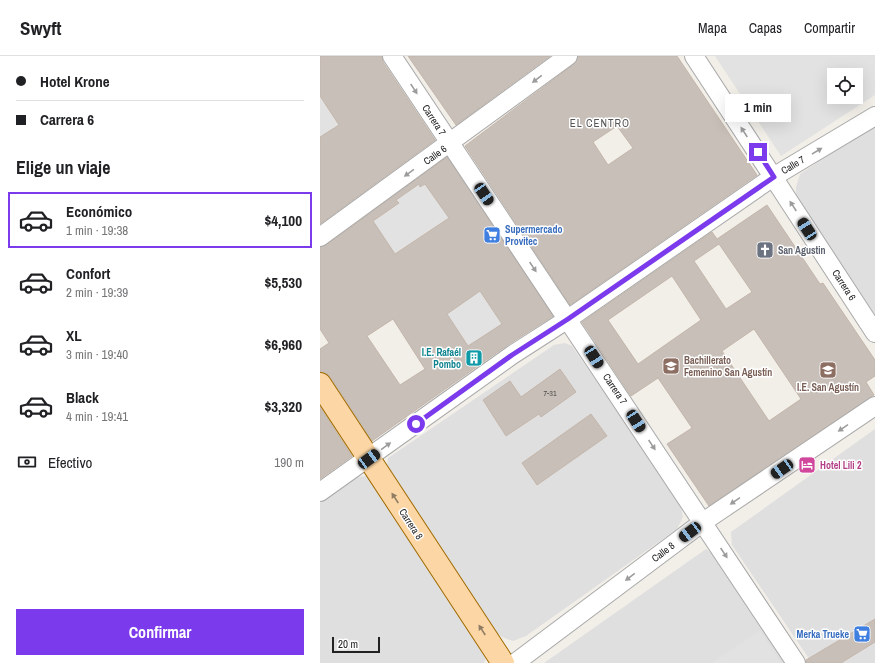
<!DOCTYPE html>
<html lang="es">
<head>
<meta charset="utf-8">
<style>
  body { margin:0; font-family:"Archivo Narrow",sans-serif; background:#f6f6f6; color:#202124; height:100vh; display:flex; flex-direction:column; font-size:15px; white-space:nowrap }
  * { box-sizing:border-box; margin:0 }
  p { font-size:13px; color:#757577 }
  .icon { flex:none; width:22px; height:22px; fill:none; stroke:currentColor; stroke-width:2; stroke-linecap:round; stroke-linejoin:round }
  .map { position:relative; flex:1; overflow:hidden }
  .drawer { display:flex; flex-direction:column; background:#fff; width:320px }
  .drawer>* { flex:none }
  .hud { display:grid; align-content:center; height:88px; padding:0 16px; background:#fff }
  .controls { position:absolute; left:507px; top:12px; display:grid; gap:8px }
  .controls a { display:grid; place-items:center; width:36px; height:36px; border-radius:0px; background:#fff; box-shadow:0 4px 16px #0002; font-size:20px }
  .scale { position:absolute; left:12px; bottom:10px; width:48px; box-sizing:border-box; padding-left:4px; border:2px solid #222; border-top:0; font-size:11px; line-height:14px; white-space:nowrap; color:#222; -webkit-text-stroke:3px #fff; paint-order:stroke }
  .end { position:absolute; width:18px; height:18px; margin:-9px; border:5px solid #7c3aed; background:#fff; box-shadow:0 0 0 2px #fff }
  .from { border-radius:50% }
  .bubble { position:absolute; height:28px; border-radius:0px; background:#fff; box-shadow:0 4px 16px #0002; font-size:13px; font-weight:800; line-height:28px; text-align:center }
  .car { position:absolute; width:12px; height:24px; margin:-12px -6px; border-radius:5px; box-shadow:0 0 3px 1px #0007; background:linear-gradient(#222 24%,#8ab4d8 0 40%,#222 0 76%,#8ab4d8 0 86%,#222 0) }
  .hud b { display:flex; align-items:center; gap:14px; height:38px; font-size:15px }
  .hud b+b { border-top:1px solid #e0e0e0 }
  .hud i { width:10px; height:10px; background:#202124 }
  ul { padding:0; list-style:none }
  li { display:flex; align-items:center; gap:12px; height:56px; margin:0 8px 6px; padding:0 8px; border:2px solid transparent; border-radius:0px }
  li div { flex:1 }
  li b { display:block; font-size:15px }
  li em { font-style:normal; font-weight:800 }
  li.active { border-color:#7c3aed }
  li>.icon { width:36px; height:36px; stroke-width:1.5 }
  h2 { padding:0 16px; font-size:18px; line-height:48px }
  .pay { display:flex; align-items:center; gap:10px; height:44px; padding:0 16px; font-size:15px }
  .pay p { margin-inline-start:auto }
  .cta { display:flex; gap:8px; margin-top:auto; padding:8px 16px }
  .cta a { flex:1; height:46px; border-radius:0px; background:#7c3aed; color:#fff; font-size:16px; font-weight:800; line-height:46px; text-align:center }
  header { display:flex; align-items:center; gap:24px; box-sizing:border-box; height:56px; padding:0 20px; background:#fff; border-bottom:1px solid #e0e0e0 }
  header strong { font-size:19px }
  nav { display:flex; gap:22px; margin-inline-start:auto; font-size:14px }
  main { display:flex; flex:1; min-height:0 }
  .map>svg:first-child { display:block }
</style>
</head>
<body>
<header>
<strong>Swyft</strong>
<nav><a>Mapa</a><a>Capas</a><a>Compartir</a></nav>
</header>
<main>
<section class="drawer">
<div class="hud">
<b><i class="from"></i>Hotel Krone</b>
<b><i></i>Carrera 6</b>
</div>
<h2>Elige un viaje</h2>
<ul>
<li class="active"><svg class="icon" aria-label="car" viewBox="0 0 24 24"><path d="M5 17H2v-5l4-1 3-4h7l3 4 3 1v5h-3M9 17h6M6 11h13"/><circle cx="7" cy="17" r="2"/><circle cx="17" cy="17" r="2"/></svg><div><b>Económico</b><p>1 min · 19:38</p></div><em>$4,100</em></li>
<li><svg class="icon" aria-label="car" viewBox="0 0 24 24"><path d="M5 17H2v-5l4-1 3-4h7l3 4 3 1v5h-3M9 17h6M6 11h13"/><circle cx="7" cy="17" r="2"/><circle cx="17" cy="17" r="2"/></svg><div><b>Confort</b><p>2 min · 19:39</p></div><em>$5,530</em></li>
<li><svg class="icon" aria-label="car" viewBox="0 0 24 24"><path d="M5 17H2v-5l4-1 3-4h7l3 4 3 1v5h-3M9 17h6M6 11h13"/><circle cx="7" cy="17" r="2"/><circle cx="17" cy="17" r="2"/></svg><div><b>XL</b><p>3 min · 19:40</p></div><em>$6,960</em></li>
<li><svg class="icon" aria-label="car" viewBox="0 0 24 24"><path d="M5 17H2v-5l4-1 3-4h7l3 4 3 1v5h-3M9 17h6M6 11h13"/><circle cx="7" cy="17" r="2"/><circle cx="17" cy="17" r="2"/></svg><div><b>Black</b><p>4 min · 19:41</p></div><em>$3,320</em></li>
</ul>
<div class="pay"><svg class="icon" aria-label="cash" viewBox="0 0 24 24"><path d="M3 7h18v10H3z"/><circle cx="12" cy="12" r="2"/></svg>Efectivo<p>190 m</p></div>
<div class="cta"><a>Confirmar</a></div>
</section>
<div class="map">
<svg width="555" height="607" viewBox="0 0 555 607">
  <rect width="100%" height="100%" fill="#f2efe9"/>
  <g fill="#e0dfdf">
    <polygon points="555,68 555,259 476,139 476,131 480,118"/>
    <polygon points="245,287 252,290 360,446 363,461 357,473 206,580 193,585 182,581 170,571 67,412 68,402 234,289"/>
    <polygon points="555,373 555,607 492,607 412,489 411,476"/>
    <polygon points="47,420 163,591 166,602 164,607 0,607 0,447 38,421"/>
    <polygon points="386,493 392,497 468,607 224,607"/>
  </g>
  <g fill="#e2e2e2" fill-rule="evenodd">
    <path d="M395 0H555V39L461 100ZM514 19H536V41H514Z"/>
    <polygon points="0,40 19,69 0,81"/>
    <polygon points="96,124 100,131 105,128 129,162 75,198 40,174 78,147 76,144 92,133 90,130"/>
    <polygon points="148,217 196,289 181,300 166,278 148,290 127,258 145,246 133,228"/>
    <polygon points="440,575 461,607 391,607"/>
  </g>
  <g fill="#c7bfb8" stroke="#c4b6ab" fill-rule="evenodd">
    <polygon points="0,0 62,0 63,6 115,84 0,168 0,81 19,69 0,40"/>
    <polygon points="88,0 230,0 136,69"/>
    <path d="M258 0H357L437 119 250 249 145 90 254 8ZM297 70 313 92 288 109 273 86Z"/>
    <path d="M127 101 233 260 186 290 52 385 10 321 6 317 0 316V293L9 287 0 273V191L6 189ZM99 128 100 131 105 128 129 162 75 198 53 165 79 147 76 144ZM160 235 182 268 148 290 127 258ZM73 263 105 313 80 329 47 280Z"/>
    <path d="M447 149 500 228 503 227 555 304V320L546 326 554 339 389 450 347 388 372 372 338 322 311 340 262 266 392 176 397 183ZM399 188 432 236 406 253 374 205ZM352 220 381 264 318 308 288 264ZM434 273 481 343 449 365 402 295Z"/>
    <polygon points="240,313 256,336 221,361 219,358 186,380 163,344 190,325 201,341"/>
    <polygon points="0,351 32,400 0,423"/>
    <polygon points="271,358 287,380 217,429 202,407"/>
    <polygon points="555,563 555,586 521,607 486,607 486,604"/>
  </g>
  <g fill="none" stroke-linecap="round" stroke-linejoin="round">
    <g stroke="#a9a9a9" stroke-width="20">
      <g id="minor">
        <polyline points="72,0 476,607"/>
        <polyline points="374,0 555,277"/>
        <polyline points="0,181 248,0"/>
        <polyline points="0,436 192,299 248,263 453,121 555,60"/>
        <polyline points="195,607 383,466 555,350"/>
      </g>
    </g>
    <g stroke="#a06b00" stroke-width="24">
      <polyline id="major" points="0,328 183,607"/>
    </g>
    <use href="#minor" stroke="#fff" stroke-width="18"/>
    <use href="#major" stroke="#fcd6a4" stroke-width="22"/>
  </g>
  <defs><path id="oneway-solid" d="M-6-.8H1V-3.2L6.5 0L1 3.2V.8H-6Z"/></defs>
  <g fill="#9c9c9c">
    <use href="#oneway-solid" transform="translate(217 23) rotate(143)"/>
    <use href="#oneway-solid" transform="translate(94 33) rotate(57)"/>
    <use href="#oneway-solid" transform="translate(424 76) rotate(-123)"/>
    <use href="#oneway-solid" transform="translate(497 95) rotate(-31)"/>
    <use href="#oneway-solid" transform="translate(89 117) rotate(144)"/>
    <use href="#oneway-solid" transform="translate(473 150) rotate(-123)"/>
    <use href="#oneway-solid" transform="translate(213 211) rotate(56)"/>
    <use href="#oneway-solid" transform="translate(523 372) rotate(146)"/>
    <use href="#oneway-solid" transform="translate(332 389) rotate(56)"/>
    <use href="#oneway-solid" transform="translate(66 390) rotate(-36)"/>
    <use href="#oneway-solid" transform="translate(415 445) rotate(146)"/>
    <use href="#oneway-solid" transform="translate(404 497) rotate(56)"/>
    <use href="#oneway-solid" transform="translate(310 521) rotate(143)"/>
  </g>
  <g fill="#8f7c63">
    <use href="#oneway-solid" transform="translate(75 442) rotate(-123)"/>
    <use href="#oneway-solid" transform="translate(162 574) rotate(-123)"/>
  </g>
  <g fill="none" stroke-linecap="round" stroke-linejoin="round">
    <polyline stroke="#7c3aed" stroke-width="5" points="96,368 192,299 248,263 454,121 438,96"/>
  </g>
  <defs>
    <g id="supermarket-square" transform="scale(0.9)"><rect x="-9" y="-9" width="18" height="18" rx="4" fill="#3f7fe0" stroke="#fff"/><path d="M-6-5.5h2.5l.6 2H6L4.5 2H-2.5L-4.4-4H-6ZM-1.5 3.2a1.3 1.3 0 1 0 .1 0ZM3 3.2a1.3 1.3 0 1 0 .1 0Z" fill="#fff"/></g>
    <g id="church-square" transform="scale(0.9)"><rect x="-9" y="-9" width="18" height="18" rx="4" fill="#6b7280" stroke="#fff"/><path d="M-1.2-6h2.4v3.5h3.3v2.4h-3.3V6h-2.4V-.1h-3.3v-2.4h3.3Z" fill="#fff"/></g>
    <g id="building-square" transform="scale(0.9)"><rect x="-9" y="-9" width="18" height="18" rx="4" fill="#0f9aa8" stroke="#fff"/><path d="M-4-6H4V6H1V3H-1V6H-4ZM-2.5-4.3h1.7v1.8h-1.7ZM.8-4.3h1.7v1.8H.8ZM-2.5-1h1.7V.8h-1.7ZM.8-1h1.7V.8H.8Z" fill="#fff"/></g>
    <g id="school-square" transform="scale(0.9)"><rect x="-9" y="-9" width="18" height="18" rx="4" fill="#8d6e63" stroke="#fff"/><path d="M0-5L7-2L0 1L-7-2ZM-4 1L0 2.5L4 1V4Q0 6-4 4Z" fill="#fff"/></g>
    <g id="hotel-square" transform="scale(0.9)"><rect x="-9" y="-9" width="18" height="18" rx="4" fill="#d1479c" stroke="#fff"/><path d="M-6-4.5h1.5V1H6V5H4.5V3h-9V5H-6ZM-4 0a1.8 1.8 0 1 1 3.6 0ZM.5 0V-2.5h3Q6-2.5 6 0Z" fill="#fff"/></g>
  </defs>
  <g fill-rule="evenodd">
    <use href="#supermarket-square" x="172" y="179"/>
    <use href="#church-square" x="445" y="194"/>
    <use href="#building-square" x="154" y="302"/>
    <use href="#school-square" x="351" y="310"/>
    <use href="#school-square" x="508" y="314"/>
    <use href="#hotel-square" x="487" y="409"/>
    <use href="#supermarket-square" x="542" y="578"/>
  </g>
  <g text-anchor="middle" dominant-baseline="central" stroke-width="3" stroke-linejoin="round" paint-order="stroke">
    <g font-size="8" fill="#4b4948">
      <text x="230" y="337">7-31</text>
    </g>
    <g font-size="10" fill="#222" stroke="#fff">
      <text transform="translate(114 64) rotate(57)">Carrera 7</text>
      <text transform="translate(115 99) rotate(-36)">Calle 6</text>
      <text transform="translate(473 109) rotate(-31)">Calle 7</text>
      <text transform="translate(524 229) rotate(57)">Carrera 6</text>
      <text transform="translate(295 333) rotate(56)">Carrera 7</text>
      <text transform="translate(91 468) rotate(57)">Carrera 8</text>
      <text transform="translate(343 496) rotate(-37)">Calle 8</text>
    </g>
    <g font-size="10" font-weight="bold" fill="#366cbe" stroke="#fff" text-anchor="start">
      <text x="185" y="173">Supermercado<tspan x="185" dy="12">Provitec</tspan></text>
      <text x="529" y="578" text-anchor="end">Merka Trueke</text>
    </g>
    <g font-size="10" font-weight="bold" fill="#5b616d" stroke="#fff" text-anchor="start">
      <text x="458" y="194">San Agustin</text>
    </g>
    <g font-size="10" font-weight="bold" fill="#0d838f" stroke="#fff" text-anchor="end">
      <text x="141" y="296">I.E. Rafaél<tspan x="141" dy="12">Pombo</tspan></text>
    </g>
    <g font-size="10" font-weight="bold" fill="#785e54" stroke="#fff" text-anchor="start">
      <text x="364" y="304">Bachillerato<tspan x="364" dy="12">Femenino San Agustín</tspan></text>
      <text x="508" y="331" text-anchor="middle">I.E. San Agustín</text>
    </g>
    <g font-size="10" font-weight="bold" fill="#b23c85" stroke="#fff" text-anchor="start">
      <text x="500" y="409">Hotel Lili 2</text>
    </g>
    <g font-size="11" letter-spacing="1" fill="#555" stroke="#fff">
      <text x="280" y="67">EL CENTRO</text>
    </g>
  </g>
</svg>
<div class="controls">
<a><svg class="icon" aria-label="locate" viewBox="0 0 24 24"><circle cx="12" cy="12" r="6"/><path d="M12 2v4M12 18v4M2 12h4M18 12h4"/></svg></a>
</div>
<div class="scale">20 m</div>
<i class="end from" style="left:96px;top:368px"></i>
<i class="end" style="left:438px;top:96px"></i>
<div class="bubble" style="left:405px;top:38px;width:66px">1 min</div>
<i class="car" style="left:164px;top:138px;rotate:146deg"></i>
<i class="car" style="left:487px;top:173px;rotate:327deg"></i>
<i class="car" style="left:274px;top:301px;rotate:147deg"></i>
<i class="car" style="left:316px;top:365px;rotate:147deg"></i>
<i class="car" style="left:49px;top:403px;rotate:54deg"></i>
<i class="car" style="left:462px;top:413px;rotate:236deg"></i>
<i class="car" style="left:370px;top:476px;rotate:233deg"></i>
</div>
</main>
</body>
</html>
